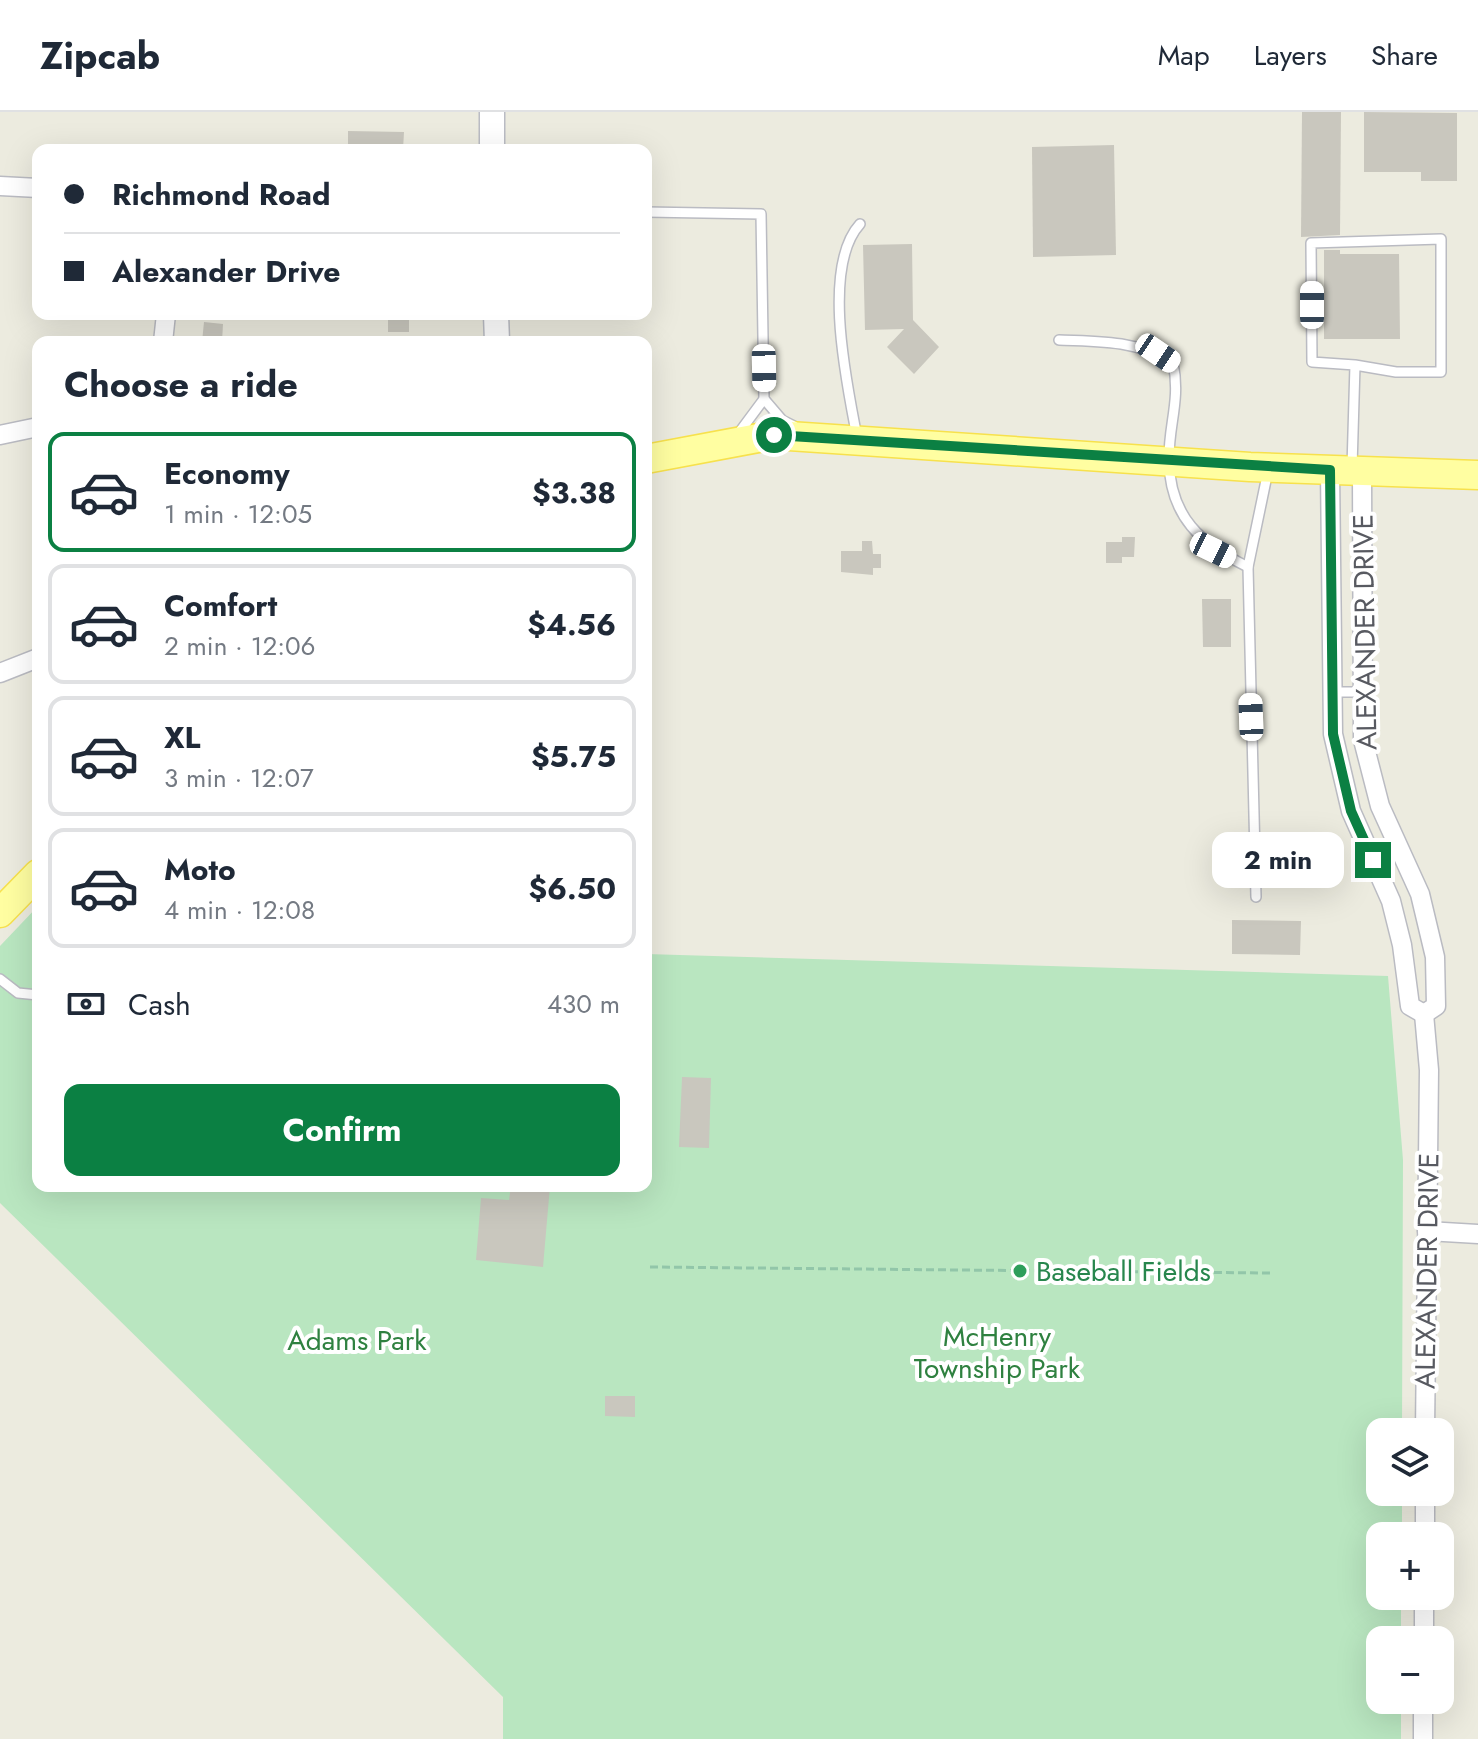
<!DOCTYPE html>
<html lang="en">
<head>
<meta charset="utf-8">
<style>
  body { margin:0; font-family:Jost,sans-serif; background:#f2f2f3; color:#1f2937; height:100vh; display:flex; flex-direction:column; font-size:30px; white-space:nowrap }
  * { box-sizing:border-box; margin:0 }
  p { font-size:26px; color:#747a83 }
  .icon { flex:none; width:44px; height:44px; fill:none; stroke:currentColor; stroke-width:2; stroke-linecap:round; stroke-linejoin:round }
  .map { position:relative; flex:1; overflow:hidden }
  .panel { position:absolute; left:32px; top:224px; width:620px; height:856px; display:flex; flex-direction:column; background:#fff; border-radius:16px; box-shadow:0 8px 32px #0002 }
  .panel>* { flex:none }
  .guide { position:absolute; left:32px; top:32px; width:620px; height:176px; border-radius:16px; box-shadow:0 8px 32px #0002; display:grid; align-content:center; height:176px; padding:0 32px; background:#fff }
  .buttons { position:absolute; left:1366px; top:1306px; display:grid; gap:16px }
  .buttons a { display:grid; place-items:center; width:88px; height:88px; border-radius:16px; background:#fff; box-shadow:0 8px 32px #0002; font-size:40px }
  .end { position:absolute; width:36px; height:36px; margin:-18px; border:10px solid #0b8043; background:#fff; box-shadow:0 0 0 4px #fff }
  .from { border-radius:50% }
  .bubble { position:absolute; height:56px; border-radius:16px; background:#fff; box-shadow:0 8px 32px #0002; font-size:26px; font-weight:700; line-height:56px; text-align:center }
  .car { position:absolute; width:24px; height:48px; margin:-24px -12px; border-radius:10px; box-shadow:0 0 6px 2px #0007; background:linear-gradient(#fff 24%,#345 0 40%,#fff 0 76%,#345 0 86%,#fff 0) }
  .guide b { display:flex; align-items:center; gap:28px; height:76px; font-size:30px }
  .guide b+b { border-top:2px solid #e0e1e3 }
  .guide i { width:20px; height:20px; background:#1f2937 }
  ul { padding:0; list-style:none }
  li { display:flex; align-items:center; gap:24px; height:120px; margin:0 16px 12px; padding:0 16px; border:4px solid #e0e1e3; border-radius:16px }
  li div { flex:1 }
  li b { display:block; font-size:30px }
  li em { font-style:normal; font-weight:700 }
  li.active { border-color:#0b8043 }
  li>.icon { width:72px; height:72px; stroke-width:1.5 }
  h2 { padding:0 32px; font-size:36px; line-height:96px }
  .pay { display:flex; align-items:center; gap:20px; height:88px; padding:0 32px; font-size:30px }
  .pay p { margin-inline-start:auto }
  .cta { display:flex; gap:16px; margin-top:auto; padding:16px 32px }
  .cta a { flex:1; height:92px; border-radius:16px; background:#0b8043; color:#fff; font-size:32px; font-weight:700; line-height:92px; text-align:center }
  header { display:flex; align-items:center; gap:48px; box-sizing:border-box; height:112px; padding:0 40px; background:#fff; border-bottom:2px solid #e0e1e3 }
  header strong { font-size:38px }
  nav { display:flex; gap:44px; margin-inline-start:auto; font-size:28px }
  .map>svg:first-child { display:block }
</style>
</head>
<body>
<header>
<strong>Zipcab</strong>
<nav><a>Map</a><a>Layers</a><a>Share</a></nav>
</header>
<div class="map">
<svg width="1478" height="1627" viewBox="0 0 1478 1627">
  <rect width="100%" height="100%" fill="#ecebdf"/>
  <polygon fill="#b9e6c0" points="38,794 38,1074 646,1074 646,842 1388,864 1403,1048 1402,1320 1380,1320 1380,1380 1402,1380 1402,1424 1380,1424 1380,1484 1401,1484 1401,1528 1380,1528 1380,1588 1401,1588 1401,1627 503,1627 503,1585 0,1091 0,834"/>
  <g fill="#c9c7be">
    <polygon points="1302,0 1341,0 1340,123 1301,125"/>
    <polygon points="1364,0 1457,1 1457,69 1421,69 1421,60 1364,60"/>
    <polygon points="348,19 404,20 403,38 348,38"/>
    <polygon points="1114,33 1116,143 1033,145 1032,35"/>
    <polygon points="912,132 913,208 939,235 914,262 887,235 904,217 865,218 863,133"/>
    <polygon points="1324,138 1340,138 1340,142 1399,142 1400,227 1324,227"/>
    <rect x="388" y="202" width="21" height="18"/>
    <polygon points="204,210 223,212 222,230 202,230"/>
    <polygon points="1122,425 1135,425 1134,445 1122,445 1122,451 1106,451 1106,430 1122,430"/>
    <polygon points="862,429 872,429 873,442 881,442 881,456 873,456 873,463 841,460 841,439 862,439"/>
    <polygon points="1202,487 1231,487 1231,535 1203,535"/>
    <polygon points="1232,808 1301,809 1300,843 1232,842"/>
    <polygon points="682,965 711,966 709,1036 679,1035"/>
    <polygon points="511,1074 550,1074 543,1155 476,1148 481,1086 509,1088"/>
    <polygon points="605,1284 635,1284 635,1305 605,1304"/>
  </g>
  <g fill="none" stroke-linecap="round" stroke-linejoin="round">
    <g stroke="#babbc2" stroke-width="12">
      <g id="lane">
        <polyline points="646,100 761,102 764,287 738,322"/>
        <path d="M1059 228C1099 229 1140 229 1173 251 1181 288 1168 314 1169 349 1170 405 1201 432 1248 455"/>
        <polyline points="764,287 782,308 794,314"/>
        <path d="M857 325C847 272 821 155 860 112"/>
        <polyline points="1352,355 1355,253 1396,260 1441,260 1441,127 1311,131 1312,250 1355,253"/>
        <polyline points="1331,580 1363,580"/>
        <polyline points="1256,785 1248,455 1268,359"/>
        <polyline points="0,867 18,881 38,883"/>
      </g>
    </g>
    <g stroke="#babbc2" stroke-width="21">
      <g id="street">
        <polyline points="0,74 38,76"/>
        <polyline points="163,230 166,202"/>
        <polyline points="0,323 38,315"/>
        <polyline points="1330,358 1333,622 1351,699 1391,789 1402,833 1410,894 1424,902"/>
        <polyline points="1362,359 1363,628 1380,694 1420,782 1435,845 1436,894 1424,902"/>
        <polyline points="0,561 38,546"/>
        <polyline points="1424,902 1429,958 1425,1320"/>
        <polyline points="1427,1119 1478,1122"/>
        <polyline points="1425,1424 1425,1380"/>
        <polyline points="1424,1528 1424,1484"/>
        <polyline points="1423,1627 1423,1588"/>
      </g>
    </g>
    <g stroke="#babcc4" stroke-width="27">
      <g id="secondary">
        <polyline points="492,0 492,38"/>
        <polyline points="496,202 497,230"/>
      </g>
    </g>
    <g stroke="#f7e14d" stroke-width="31">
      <g id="primary">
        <polyline points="646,347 774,323 1250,355 1478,363"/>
        <polyline points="0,801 38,762"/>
      </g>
    </g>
    <polyline stroke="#92c6a9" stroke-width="3" stroke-dasharray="8 4" stroke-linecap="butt" points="650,1155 1270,1161"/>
    <use href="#lane" stroke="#fff" stroke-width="9"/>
    <use href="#street" stroke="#fff" stroke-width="18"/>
    <use href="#secondary" stroke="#fff" stroke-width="24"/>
    <use href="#primary" stroke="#fffea1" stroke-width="28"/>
  </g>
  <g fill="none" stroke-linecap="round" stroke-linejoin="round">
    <polyline stroke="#0b8043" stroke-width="10" points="774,323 1330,358 1333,622 1351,699 1373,748"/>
  </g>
  <circle fill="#2e9e5b" stroke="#fff" stroke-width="3" cx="1020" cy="1159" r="8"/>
  <g text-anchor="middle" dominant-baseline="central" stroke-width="8" stroke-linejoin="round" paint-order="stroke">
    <g font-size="28" fill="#585a61" stroke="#fff">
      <text transform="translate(1365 520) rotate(-91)">ALEXANDER DRIVE</text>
      <text transform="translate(1427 1159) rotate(-89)">ALEXANDER DRIVE</text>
    </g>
    <g font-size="28" fill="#27864d" stroke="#fff" text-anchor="start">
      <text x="1036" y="1159">Baseball Fields</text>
    </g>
    <g font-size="28" fill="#2f8140" stroke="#fff">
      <text x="997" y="1224">McHenry<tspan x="997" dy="32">Township Park</tspan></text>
      <text x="357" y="1228">Adams Park</text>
    </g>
  </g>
</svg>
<div class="buttons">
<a><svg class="icon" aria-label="layers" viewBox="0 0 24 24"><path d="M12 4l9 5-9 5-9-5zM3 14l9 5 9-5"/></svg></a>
<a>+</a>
<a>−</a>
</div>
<i class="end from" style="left:774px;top:323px"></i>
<i class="end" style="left:1373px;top:748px"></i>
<div class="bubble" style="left:1212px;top:720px;width:132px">2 min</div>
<i class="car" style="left:1312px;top:193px;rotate:0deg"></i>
<i class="car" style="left:1158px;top:241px;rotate:124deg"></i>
<i class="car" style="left:764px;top:256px;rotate:179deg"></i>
<i class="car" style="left:1213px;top:438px;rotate:116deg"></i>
<i class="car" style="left:1251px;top:605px;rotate:358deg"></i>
<div class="guide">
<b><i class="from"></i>Richmond Road</b>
<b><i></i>Alexander Drive</b>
</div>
<section class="panel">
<h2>Choose a ride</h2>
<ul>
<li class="active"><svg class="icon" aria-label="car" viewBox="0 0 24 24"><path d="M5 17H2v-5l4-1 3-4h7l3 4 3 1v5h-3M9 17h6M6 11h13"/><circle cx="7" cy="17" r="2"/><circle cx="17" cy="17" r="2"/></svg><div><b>Economy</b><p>1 min · 12:05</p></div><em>$3.38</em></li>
<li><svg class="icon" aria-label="car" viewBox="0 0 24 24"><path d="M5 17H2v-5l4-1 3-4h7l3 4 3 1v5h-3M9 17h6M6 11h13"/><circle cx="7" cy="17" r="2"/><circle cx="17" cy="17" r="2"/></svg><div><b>Comfort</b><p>2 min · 12:06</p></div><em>$4.56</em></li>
<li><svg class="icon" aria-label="car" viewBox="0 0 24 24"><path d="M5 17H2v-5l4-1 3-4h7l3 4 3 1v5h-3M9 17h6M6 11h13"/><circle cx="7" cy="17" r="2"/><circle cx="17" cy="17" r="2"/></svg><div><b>XL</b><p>3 min · 12:07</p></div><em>$5.75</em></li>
<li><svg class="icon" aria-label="car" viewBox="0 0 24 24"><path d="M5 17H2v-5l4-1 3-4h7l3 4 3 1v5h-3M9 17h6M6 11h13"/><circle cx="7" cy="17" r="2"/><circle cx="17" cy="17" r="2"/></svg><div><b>Moto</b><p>4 min · 12:08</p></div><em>$6.50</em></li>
</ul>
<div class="pay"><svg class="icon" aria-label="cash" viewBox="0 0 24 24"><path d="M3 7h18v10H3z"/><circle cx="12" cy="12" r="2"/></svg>Cash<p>430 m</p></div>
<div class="cta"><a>Confirm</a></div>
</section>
</div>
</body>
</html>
